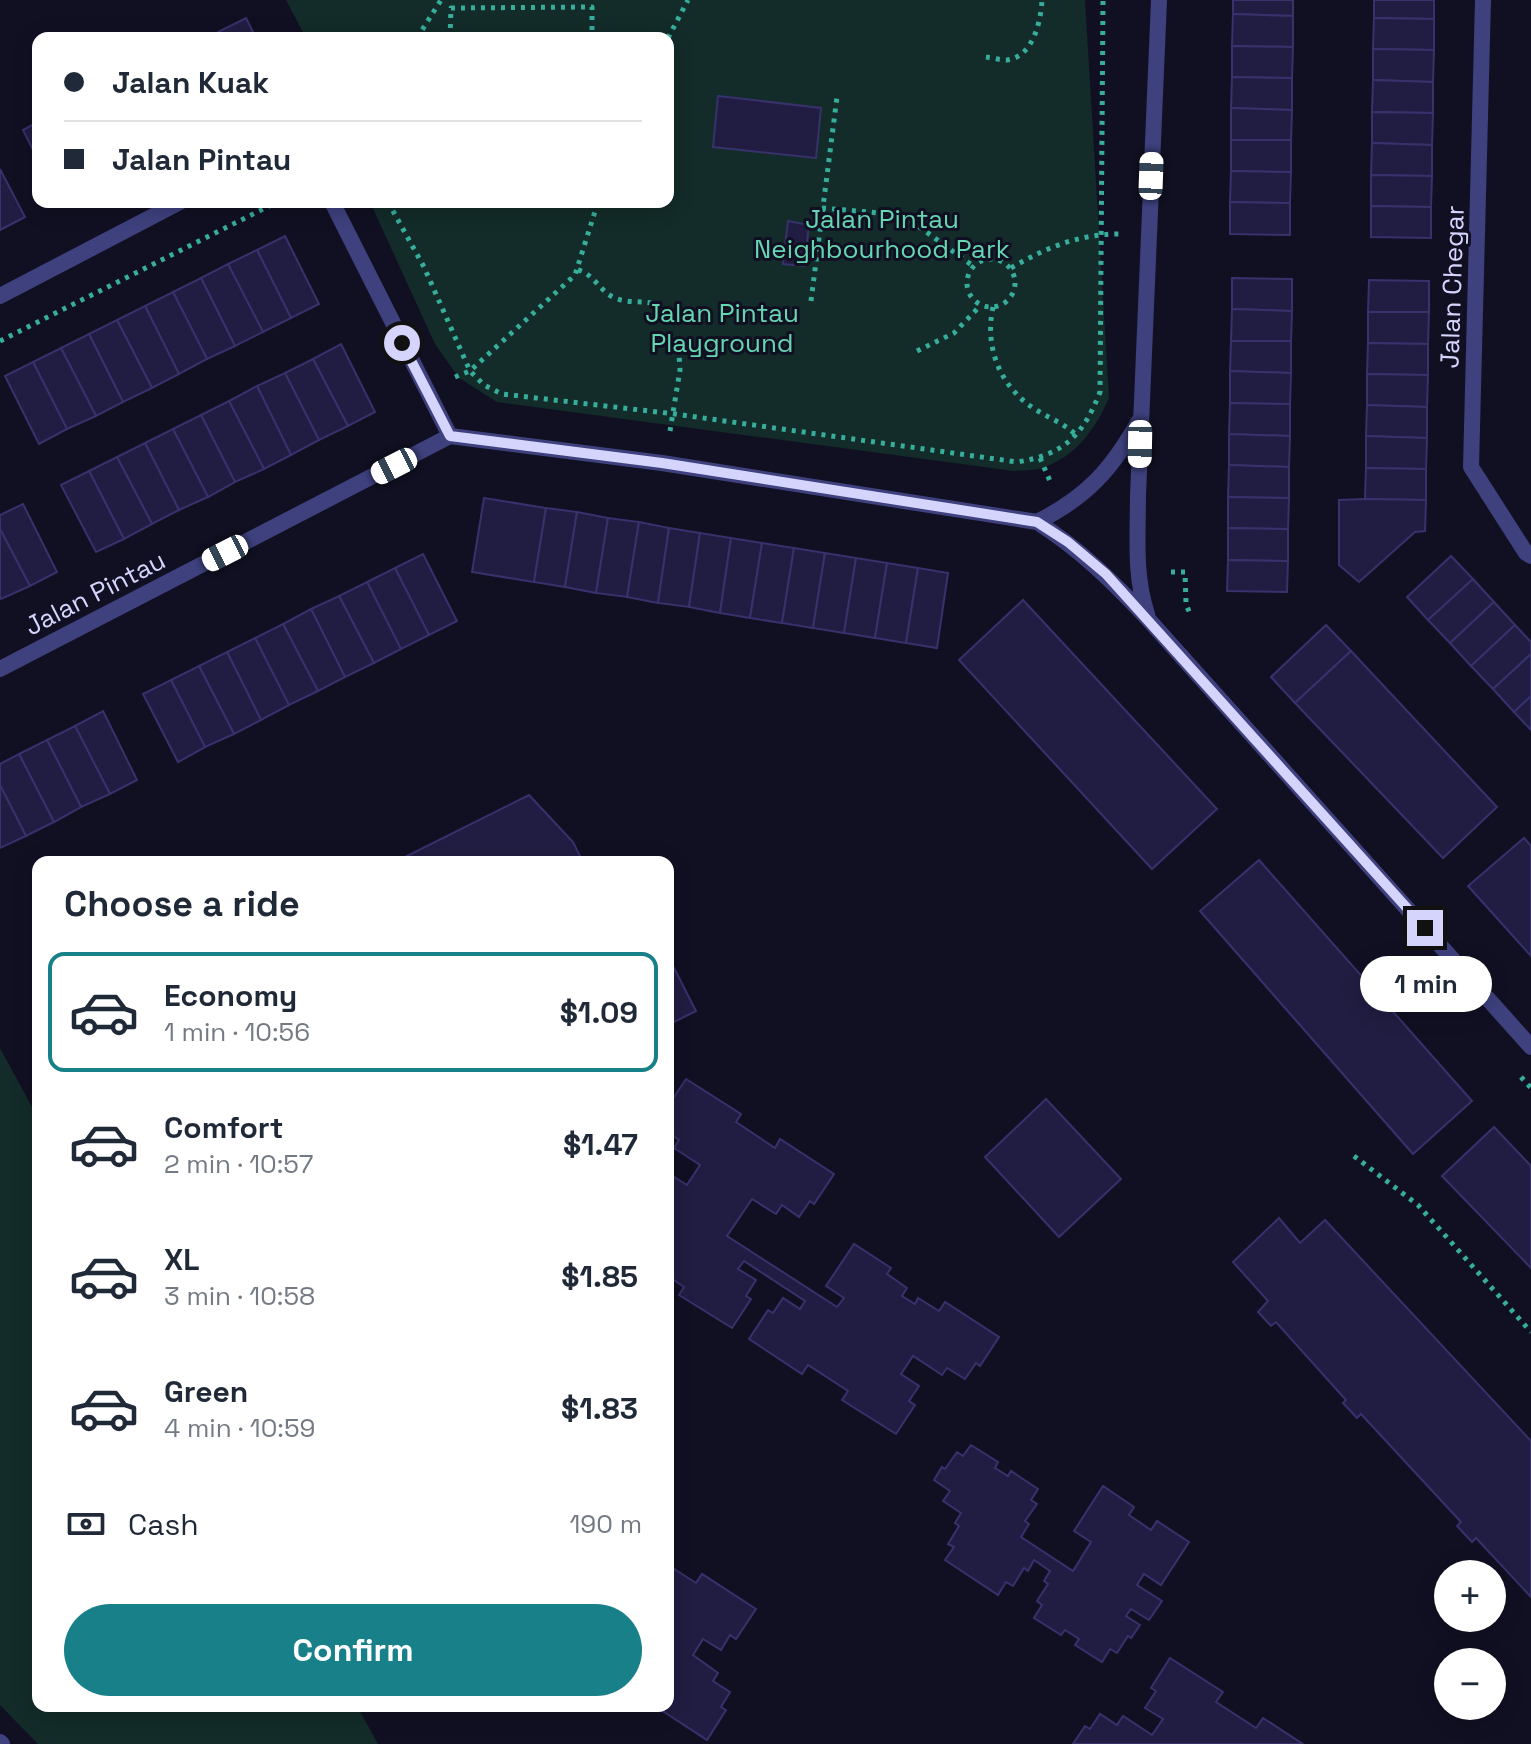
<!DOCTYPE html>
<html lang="en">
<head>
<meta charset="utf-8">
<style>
  body { margin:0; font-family:"Space Grotesk",sans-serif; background:#f2f2f3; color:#1f2937; height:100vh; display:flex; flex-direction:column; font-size:30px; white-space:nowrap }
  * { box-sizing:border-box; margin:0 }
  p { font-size:26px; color:#747a83 }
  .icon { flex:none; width:44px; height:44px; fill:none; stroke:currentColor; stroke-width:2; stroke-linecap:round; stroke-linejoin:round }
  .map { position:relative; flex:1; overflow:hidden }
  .panel { position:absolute; left:32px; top:856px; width:642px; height:856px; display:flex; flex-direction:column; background:#fff; border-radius:16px; box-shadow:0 4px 20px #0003 }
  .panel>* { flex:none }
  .guide { position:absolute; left:32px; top:32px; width:642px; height:176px; border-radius:16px; box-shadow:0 4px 20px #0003; display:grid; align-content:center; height:176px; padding:0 32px; background:#fff }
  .tools { position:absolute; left:1434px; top:1560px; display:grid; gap:16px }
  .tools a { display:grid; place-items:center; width:72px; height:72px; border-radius:50%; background:#fff; box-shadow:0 4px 20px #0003; font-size:40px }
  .end { position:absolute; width:36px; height:36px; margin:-18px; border:10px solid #d5d4fc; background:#111; box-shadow:0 0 0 4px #111 }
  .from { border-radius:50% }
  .bubble { position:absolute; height:56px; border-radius:28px; background:#fff; box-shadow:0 4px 20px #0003; font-size:26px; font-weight:700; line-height:56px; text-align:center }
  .car { position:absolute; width:24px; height:48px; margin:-24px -12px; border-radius:10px; box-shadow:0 0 6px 2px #0007; background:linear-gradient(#fff 24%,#345 0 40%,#fff 0 76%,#345 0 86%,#fff 0) }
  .guide b { display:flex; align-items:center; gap:28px; height:76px; font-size:30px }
  .guide b+b { border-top:2px solid #e0e1e3 }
  .guide i { width:20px; height:20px; background:#1f2937 }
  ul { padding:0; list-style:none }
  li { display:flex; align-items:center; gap:24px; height:120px; margin:0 16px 12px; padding:0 16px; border:4px solid transparent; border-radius:16px }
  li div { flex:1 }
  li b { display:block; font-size:30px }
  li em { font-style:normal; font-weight:700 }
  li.selected { border-color:#188088 }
  li>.icon { width:72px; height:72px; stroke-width:1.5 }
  h2 { padding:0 32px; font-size:36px; line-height:96px }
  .pay { display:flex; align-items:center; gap:20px; height:88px; padding:0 32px; font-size:30px }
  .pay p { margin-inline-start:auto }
  .action { display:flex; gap:16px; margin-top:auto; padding:16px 32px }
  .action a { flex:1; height:92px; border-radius:48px; background:#188088; color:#fff; font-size:32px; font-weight:700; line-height:92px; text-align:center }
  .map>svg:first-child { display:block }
</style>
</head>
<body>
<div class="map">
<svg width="1531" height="1744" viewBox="0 0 1531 1744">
  <rect width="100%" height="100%" fill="#111023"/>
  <g fill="#132c29">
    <path d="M286 0H1085L1109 398C1096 428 1077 455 1045 467 1036 471 1023 470 1014 471L497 402 459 378 435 344 370 202H668V38H306Z"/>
    <polygon points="0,1048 38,1118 38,1706 357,1706 378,1744 38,1744 0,1705"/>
  </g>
  <g fill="#211d42" stroke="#37316c" stroke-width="2">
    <polygon points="1233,0 1293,0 1293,16 1233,14"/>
    <polygon points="1374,0 1434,0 1434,19 1374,18"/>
    <polygon points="1233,14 1293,16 1293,47 1232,46"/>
    <polygon points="246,18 256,38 221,38 218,32"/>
    <polygon points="1374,18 1434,19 1434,50 1373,49"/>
    <polygon points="1232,46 1293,47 1292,78 1232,77"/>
    <polygon points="1373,49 1434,50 1433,82 1373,80"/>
    <polygon points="1232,77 1292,78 1292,110 1231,108"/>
    <polygon points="1373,80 1433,82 1433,113 1372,112"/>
    <polygon points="718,96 821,108 816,158 713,147"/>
    <polygon points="1231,108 1292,110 1291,140 1231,140"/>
    <polygon points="1372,112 1433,113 1432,145 1372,143"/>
    <polygon points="38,122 38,160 23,130"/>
    <polygon points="1231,140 1291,140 1291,172 1231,171"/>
    <polygon points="1372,143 1432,145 1432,176 1371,175"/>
    <polygon points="0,169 25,217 0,230"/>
    <polygon points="1231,171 1291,172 1290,203 1230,202"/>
    <polygon points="1371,175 1432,176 1431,207 1371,206"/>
    <polygon points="1230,202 1290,203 1290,235 1230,234"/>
    <polygon points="1371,206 1431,207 1431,238 1371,237"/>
    <polygon points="788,221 809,225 804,266 783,264"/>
    <polygon points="285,236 319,304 291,318 257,250"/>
    <polygon points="257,250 291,318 263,332 228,264"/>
    <polygon points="228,264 263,332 235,346 201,278"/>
    <polygon points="201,278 235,346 207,359 173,292"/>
    <polygon points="1232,278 1292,279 1292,311 1232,309"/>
    <polygon points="1369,280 1429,281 1429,312 1368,312"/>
    <polygon points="173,292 207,359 179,374 145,306"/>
    <polygon points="145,306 179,374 152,388 117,320"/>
    <polygon points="1232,309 1292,311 1291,341 1231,341"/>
    <polygon points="1368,312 1429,312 1428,344 1368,343"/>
    <polygon points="117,320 152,388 123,402 89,334"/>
    <polygon points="89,334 123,402 96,416 61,348"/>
    <polygon points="1231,341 1291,341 1291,373 1230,371"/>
    <polygon points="1368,343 1428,344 1428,375 1367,374"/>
    <polygon points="341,344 375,412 348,426 313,359"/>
    <polygon points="61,348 96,416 67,429 33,362"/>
    <polygon points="313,359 348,426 319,440 285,373"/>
    <polygon points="33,362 67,429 39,444 5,376"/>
    <polygon points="1230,371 1291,373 1290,404 1230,403"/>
    <polygon points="285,373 319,440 291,455 257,386"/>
    <polygon points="1367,374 1428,375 1427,407 1367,405"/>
    <polygon points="257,386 291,455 264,469 229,401"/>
    <polygon points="229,401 264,469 235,482 201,415"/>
    <polygon points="1230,403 1290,404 1290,436 1229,434"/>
    <polygon points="1367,405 1427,407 1427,438 1366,436"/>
    <polygon points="201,415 235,482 208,497 173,429"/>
    <polygon points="173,429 208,497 179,510 145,443"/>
    <polygon points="1229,434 1290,436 1289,467 1229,465"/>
    <polygon points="1366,436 1427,438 1426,469 1366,468"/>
    <polygon points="145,443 179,510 152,524 117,457"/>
    <polygon points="117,457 152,524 124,539 89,471"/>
    <polygon points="1229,465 1289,467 1289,498 1228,497"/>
    <polygon points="1366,468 1426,469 1426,500 1365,499"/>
    <polygon points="89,471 124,539 96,552 61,485"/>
    <polygon points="1228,497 1289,498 1288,529 1228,528"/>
    <polygon points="484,498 546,508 534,582 472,572"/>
    <polygon points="1365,499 1426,500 1425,531 1415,532 1359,582 1339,565 1339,500"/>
    <polygon points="23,504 57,572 30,586 0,529 0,515"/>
    <polygon points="546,508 577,512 565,587 534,582"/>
    <polygon points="577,512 608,518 596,593 565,587"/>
    <polygon points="608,518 639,522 627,597 596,593"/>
    <polygon points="639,522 669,528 658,603 627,597"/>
    <polygon points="669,528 700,533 689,607 658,603"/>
    <polygon points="1228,528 1288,529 1288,561 1228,560"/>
    <polygon points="0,529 30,586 1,599 0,597"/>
    <polygon points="700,533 731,538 720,613 689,607"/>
    <polygon points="731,538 762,543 750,618 720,613"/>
    <polygon points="762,543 794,548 782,623 750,618"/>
    <polygon points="794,548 825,553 813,628 782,623"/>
    <polygon points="825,553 856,558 844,633 813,628"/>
    <polygon points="423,554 457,621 429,635 395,568"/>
    <polygon points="1451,556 1473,579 1428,620 1407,597"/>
    <polygon points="856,558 887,563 875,638 844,633"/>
    <polygon points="1228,560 1288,561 1287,592 1227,591"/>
    <polygon points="887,563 918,568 906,643 875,638"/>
    <polygon points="395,568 429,635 401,649 367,582"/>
    <polygon points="918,568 948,573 937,648 906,643"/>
    <polygon points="1473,579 1494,602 1450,643 1428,620"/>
    <polygon points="367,582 401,649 374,663 339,596"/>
    <polygon points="339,596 374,663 345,677 311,609"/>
    <polygon points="1023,600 1217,809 1152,869 959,660"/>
    <polygon points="1494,602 1515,625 1471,666 1450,643"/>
    <polygon points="311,609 345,677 318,691 283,624"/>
    <polygon points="283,624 318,691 289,705 255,638"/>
    <polygon points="1326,625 1351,651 1295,703 1271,677"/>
    <polygon points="1515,625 1531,642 1531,654 1493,689 1471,666"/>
    <polygon points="255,638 289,705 261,720 227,652"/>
    <polygon points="1351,651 1497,807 1443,858 1295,703"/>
    <polygon points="227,652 261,720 234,734 199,666"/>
    <polygon points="1531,654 1531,696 1514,712 1493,689"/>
    <polygon points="199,666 234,734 205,747 171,680"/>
    <polygon points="171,680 205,747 178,762 143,694"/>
    <polygon points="1531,696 1531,730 1514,712"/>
    <polygon points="103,711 137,780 110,794 75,726"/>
    <polygon points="75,726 110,794 81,807 47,740"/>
    <polygon points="47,740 81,807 54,822 19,754"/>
    <polygon points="19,754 54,822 26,836 0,785 0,764"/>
    <polygon points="0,785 26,836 0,848"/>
    <polygon points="529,795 573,842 583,862 395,862"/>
    <polygon points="1524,838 1531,846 1531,956 1468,886"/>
    <polygon points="1259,860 1472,1101 1413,1154 1200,911"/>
    <polygon points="668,956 696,1011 668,1025"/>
    <polygon points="686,1079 741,1114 736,1122 775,1148 780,1139 834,1174 814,1204 810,1201 799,1217 782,1205 776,1214 752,1199 727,1236 837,1307 844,1298 826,1286 854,1244 891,1268 887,1274 907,1288 902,1296 915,1304 918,1298 939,1311 945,1302 999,1337 980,1366 976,1363 965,1379 947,1368 942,1375 913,1356 901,1374 919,1386 909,1401 915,1405 896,1434 842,1400 848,1391 808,1365 802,1374 749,1339 768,1310 773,1313 783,1298 800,1309 805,1301 744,1261 738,1269 756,1280 746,1296 751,1299 732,1328 679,1295 684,1287 668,1276 668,1173 687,1185 700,1165 674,1148 679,1140 668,1132 668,1117 672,1112 668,1106"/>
    <polygon points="1046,1099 1121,1179 1059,1237 985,1157"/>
    <polygon points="1494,1127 1531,1166 1531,1268 1442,1176"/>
    <polygon points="1279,1218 1300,1243 1325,1220 1531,1441 1531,1597 1476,1538 1472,1542 1457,1526 1461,1522 1361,1414 1357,1418 1343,1403 1346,1400 1276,1322 1271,1326 1258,1312 1268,1301 1233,1262"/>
    <polygon points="971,1445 998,1462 995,1468 1008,1476 1011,1471 1038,1489 1031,1500 1037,1504 1025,1521 1029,1524 1021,1537 1073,1571 1091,1542 1074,1531 1103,1486 1134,1507 1129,1515 1151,1530 1157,1521 1189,1542 1161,1585 1144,1574 1137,1585 1162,1601 1149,1620 1131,1609 1126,1616 1140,1625 1131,1638 1128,1636 1117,1653 1110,1649 1102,1662 1075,1645 1079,1639 1065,1630 1061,1635 1034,1618 1042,1605 1037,1601 1048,1584 1044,1581 1050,1571 1034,1560 1028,1571 1024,1568 1013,1586 1006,1582 998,1595 945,1560 954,1547 948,1544 959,1526 955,1523 961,1513 943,1501 950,1491 934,1480 942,1467 945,1469 957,1452 963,1456"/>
    <polygon points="668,1565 696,1583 702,1574 756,1609 736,1639 730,1635 721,1650 703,1639 693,1655 718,1673 713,1681 730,1692 721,1707 726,1710 707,1740 655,1706 668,1706"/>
    <polygon points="1170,1658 1223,1692 1216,1702 1256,1728 1263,1718 1303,1744 1073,1744 1085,1726 1090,1729 1100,1714 1117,1725 1123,1716 1152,1735 1163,1719 1145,1708 1156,1691 1151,1688"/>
  </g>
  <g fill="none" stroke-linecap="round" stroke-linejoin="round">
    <g stroke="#37ad9b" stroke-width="5" stroke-dasharray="4 6" stroke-linecap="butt">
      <polyline points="417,38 441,0"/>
      <polyline points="450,38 451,8 592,7 592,38"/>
      <polyline points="668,38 688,0"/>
      <path d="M986 57C992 58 1000 60 1007 60 1033 57 1041 21 1042 0"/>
      <polyline points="286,202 301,205"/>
      <path d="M388 202 424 267 470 371 484 385 502 394 675 414 1017 462C1063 455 1083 436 1100 392L1103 0"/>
      <polyline points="822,208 891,214 910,220 973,266"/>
      <circle cx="991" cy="283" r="24"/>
      <path d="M1011 268C1045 248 1079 234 1119 234"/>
      <path d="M578 270C594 274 600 292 615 298 629 304 642 300 655 304"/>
      <polyline points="811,301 837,97"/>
      <path d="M993 307C984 349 1001 389 1038 411 1051 419 1065 424 1076 435"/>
      <polyline points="0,341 277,202"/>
      <polyline points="917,351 954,333 981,305"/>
      <polyline points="455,377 470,371 575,275 598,202"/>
      <polyline points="670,431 680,370 679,354"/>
      <polyline points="1040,458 1050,481"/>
      <polyline points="1171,572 1185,572 1186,604 1190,614"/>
      <polyline points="1521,1077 1531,1088"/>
      <polyline points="1354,1156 1418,1205 1531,1332"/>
    </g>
    <polyline stroke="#3e417e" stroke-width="16" points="0,1742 2,1744"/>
    <g stroke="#3e417e" stroke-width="16">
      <polyline points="1483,0 1471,467 1526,553 1531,556"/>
      <polyline points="332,202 450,436"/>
      <polyline points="0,296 180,202"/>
      <path d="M1037 522C1087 497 1112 469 1139 421"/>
      <path d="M1147 614C1134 575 1138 536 1138 495L1159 0"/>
      <path d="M0 669 450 436 662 463 1037 522C1080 549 1114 583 1148 619L1531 1047"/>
    </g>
  </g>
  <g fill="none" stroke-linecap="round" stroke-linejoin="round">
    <polyline stroke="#d5d4fc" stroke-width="10" points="402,343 450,436 662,463 1037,522 1068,542 1106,574 1425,928"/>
  </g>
  <g text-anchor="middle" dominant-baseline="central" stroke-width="6" stroke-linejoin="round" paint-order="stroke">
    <g font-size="26" fill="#65d7b0" stroke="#111023">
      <text x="882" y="219">Jalan Pintau<tspan x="882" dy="30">Neighbourhood Park</tspan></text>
      <text x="722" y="313">Jalan Pintau<tspan x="722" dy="30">Playground</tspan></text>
    </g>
    <g font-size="26" fill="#d5d4fc" stroke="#111023">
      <text transform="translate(1452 287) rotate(-88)">Jalan Chegar</text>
      <text transform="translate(95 593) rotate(-27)">Jalan Pintau</text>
    </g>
  </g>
</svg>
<div class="tools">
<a>+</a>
<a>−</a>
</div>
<i class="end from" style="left:402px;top:343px"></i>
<i class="end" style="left:1425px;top:928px"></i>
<div class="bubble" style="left:1360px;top:956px;width:132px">1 min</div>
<i class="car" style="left:1151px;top:176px;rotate:2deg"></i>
<i class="car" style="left:1140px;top:444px;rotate:181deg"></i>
<i class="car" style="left:394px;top:466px;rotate:243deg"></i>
<i class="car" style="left:225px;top:553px;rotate:243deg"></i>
<div class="guide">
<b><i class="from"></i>Jalan Kuak</b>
<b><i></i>Jalan Pintau</b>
</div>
<section class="panel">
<h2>Choose a ride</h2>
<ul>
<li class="selected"><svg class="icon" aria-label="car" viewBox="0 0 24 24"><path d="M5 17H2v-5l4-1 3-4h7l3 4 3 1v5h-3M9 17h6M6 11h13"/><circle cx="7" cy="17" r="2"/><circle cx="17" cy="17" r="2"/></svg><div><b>Economy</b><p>1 min · 10:56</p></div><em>$1.09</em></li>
<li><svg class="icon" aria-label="car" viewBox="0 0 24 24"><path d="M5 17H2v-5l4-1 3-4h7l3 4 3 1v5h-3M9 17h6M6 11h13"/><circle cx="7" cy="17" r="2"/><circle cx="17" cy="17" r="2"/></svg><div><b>Comfort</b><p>2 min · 10:57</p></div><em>$1.47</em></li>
<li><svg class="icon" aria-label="car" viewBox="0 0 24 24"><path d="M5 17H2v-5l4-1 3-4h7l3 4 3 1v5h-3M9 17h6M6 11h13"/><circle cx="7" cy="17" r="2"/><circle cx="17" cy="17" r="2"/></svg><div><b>XL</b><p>3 min · 10:58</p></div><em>$1.85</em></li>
<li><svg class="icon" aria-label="car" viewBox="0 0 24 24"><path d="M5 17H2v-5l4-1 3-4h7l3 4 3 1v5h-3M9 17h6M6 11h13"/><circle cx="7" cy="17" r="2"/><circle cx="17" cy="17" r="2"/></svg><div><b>Green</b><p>4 min · 10:59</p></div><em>$1.83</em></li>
</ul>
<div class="pay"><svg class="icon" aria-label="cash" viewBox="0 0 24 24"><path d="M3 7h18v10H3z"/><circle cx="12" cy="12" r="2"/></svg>Cash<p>190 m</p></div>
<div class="action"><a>Confirm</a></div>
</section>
</div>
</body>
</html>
